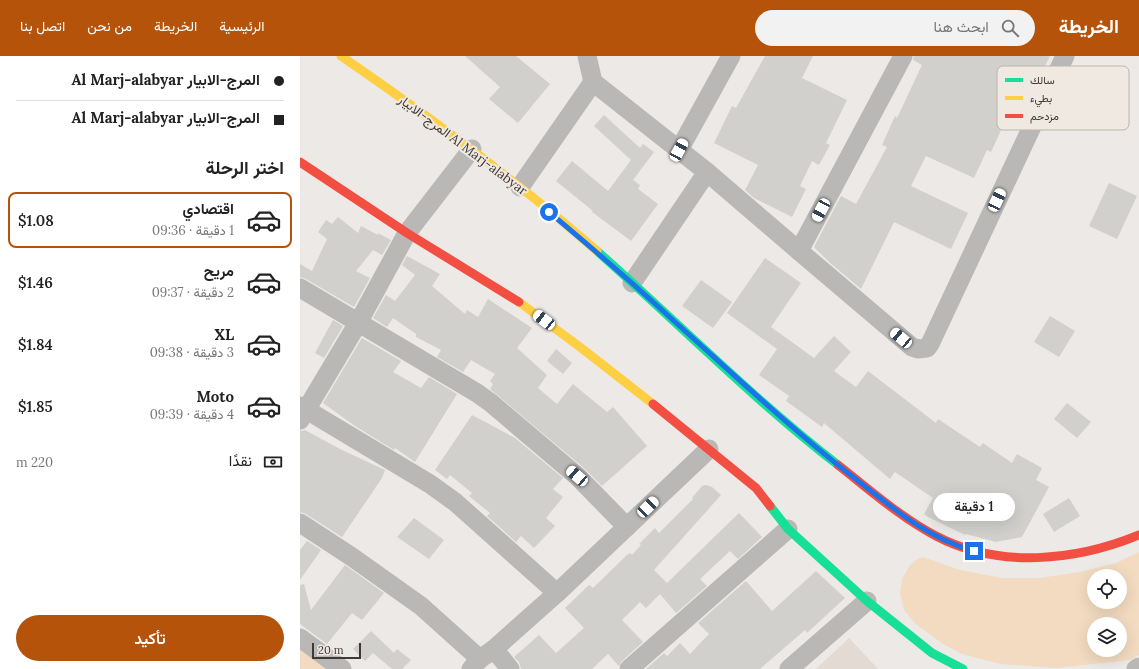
<!DOCTYPE html>
<html lang="ar">
<head>
<meta charset="utf-8">
<style>
  body { margin:0; font-family:Lora,Vazirmatn,serif; background:#f2f2f2; color:#222; direction:rtl; height:100vh; display:flex; flex-direction:column; font-size:15px; white-space:nowrap }
  * { box-sizing:border-box; margin:0 }
  p { font-size:13px; color:#767676 }
  .icon { flex:none; width:22px; height:22px; fill:none; stroke:currentColor; stroke-width:2; stroke-linecap:round; stroke-linejoin:round }
  .map { position:relative; flex:1; overflow:hidden; direction:ltr }
  .side { display:flex; flex-direction:column; background:#fff; width:300px }
  .side>* { flex:none }
  .banner { display:grid; align-content:center; height:88px; padding:0 16px; background:#fff }
  .controls { position:absolute; left:787px; top:513px; display:grid; gap:8px }
  .controls a { display:grid; place-items:center; width:40px; height:40px; border-radius:50%; background:#fff; box-shadow:0 4px 16px #0002; font-size:20px }
  .scale { position:absolute; left:12px; bottom:10px; width:49px; box-sizing:border-box; padding-left:4px; border:2px solid #3d3a37; border-top:0; font-size:11px; line-height:14px; white-space:nowrap; color:#3d3a37; -webkit-text-stroke:3px #f0e9e2; paint-order:stroke }
  .end { position:absolute; width:18px; height:18px; margin:-9px; border:5px solid #1a73e8; background:#fff; box-shadow:0 0 0 2px #fff }
  .from { border-radius:50% }
  .bubble { position:absolute; height:28px; border-radius:14px; background:#fff; box-shadow:0 4px 16px #0002; font-size:13px; font-weight:600; line-height:28px; text-align:center; direction:rtl }
  .car { position:absolute; width:12px; height:24px; margin:-12px -6px; border-radius:5px; box-shadow:0 0 3px 1px #0007; background:linear-gradient(#fff 24%,#345 0 40%,#fff 0 76%,#345 0 86%,#fff 0) }
  .banner b { display:flex; align-items:center; gap:14px; height:38px; font-size:15px }
  .banner b+b { border-top:1px solid #e0e0e0 }
  .banner i { width:10px; height:10px; background:#222 }
  ul { padding:0; list-style:none }
  li { display:flex; align-items:center; gap:12px; height:56px; margin:0 8px 6px; padding:0 8px; border:2px solid transparent; border-radius:8px }
  li div { flex:1 }
  li b { display:block; font-size:15px }
  li em { font-style:normal; font-weight:600 }
  li.on { border-color:#b45309 }
  li>.icon { width:36px; height:36px; stroke-width:1.5 }
  h2 { padding:0 16px; font-size:18px; line-height:48px }
  .pay { display:flex; align-items:center; gap:10px; height:44px; padding:0 16px; font-size:15px }
  .pay p { margin-inline-start:auto }
  .action { display:flex; gap:8px; margin-top:auto; padding:8px 16px }
  .action a { flex:1; height:46px; border-radius:24px; background:#b45309; color:#fff; font-size:16px; font-weight:600; line-height:46px; text-align:center }
  header { display:flex; align-items:center; gap:24px; box-sizing:border-box; height:56px; padding:0 20px; background:#b45309; color:#fff }
  header strong { font-size:19px }
  nav { display:flex; gap:22px; margin-inline-start:auto; font-size:14px }
  .search { width:280px; height:36px; background:#f2f2f2; display:flex; align-items:center; gap:10px; box-sizing:border-box; padding:0 14px; border-radius:22px; color:#767676; font-size:15px }
  main { display:flex; flex:1; min-height:0 }
  .map>svg:first-child { display:block }
</style>
</head>
<body>
<header>
<strong>الخريطة</strong>
<div class="search"><svg class="icon" aria-label="search" viewBox="0 0 24 24"><circle cx="10" cy="10" r="6"/><path d="M15 15l6 6"/></svg>ابحث هنا</div>
<nav><a>الرئيسية</a><a>الخريطة</a><a>من نحن</a><a>اتصل بنا</a></nav>
</header>
<main>
<div class="map">
<svg width="839" height="613" viewBox="0 0 839 613">
  <rect width="100%" height="100%" fill="#ece9e6"/>
  <polygon fill="#e3dbd3" points="549,582 578,613 516,613"/>
  <g fill="#f2dbc0" fill-rule="evenodd">
    <path d="M839 496V599L830 604 757 612 701 608 662 598 643 588 616 568 604 554 600 538 602 523 610 509 616 504 623 501 660 514 702 522H739L780 516 816 507ZM794 520H820V546H794ZM794 568H820V594H794Z"/>
    <polygon points="0,590 34,613 0,613"/>
  </g>
  <g fill="#d2d0cd">
    <polygon points="165,0 216,0 250,28 218,67 189,43 200,31"/>
    <polygon points="465,0 513,0 502,22 547,44 526,87 530,89 519,109 512,105 500,130 506,133 492,161 454,142 445,134 458,109 414,87 432,50 436,52"/>
    <polygon points="614,0 750,0 718,63 708,59 691,96 687,94 674,122 626,100 611,130 668,157 651,193 594,166 561,233 529,206 514,191 541,140 556,148 587,91 582,89 595,60 597,62 622,9 613,4"/>
    <polygon points="304,59 340,92 343,88 354,96 333,124 340,129 338,133 358,148 331,185 292,156 293,155 256,125 272,105 308,135 331,104 294,70"/>
    <polygon points="809,127 837,140 817,183 789,170"/>
    <polygon points="38,161 58,177 61,170 78,179 78,177 91,184 82,199 73,194 56,215 70,222 54,251 6,223 0,221 0,208 12,215 27,183 18,176 26,164 32,168"/>
    <polygon points="107,200 140,218 132,230 165,258 167,254 178,261 188,243 232,272 217,292 247,319 238,332 257,348 273,328 307,356 313,351 347,390 302,430 284,412 190,333 193,328 190,325 195,318 171,304 163,316 137,301 141,294 116,281 116,278 93,262 87,271 73,262 86,239 95,245 115,219 102,209"/>
    <polygon points="465,202 501,227 471,271 514,302 534,280 551,296 534,315 556,331 568,315 636,367 638,363 680,391 683,387 712,407 717,398 742,412 736,424 749,431 722,481 696,486 666,478 665,479 628,461 624,458 633,442 595,416 590,423 524,367 522,371 486,345 489,340 459,319 477,293 427,257"/>
    <polygon points="401,224 432,246 413,272 382,250"/>
    <polygon points="750,260 775,275 759,301 734,286"/>
    <polygon points="33,264 43,270 24,302 15,297"/>
    <polygon points="62,282 101,305 93,316 121,332 129,321 157,338 115,406 95,392 94,394 55,370 23,347"/>
    <polygon points="256,293 272,307 263,318 247,305"/>
    <polygon points="767,347 791,366 777,382 754,363"/>
    <polygon points="172,359 215,382 263,422 253,433 263,441 246,462 255,470 234,492 221,480 216,486 187,460 190,457 169,440 172,437 150,419 147,423 135,414"/>
    <polygon points="5,374 40,393 85,414 82,422 42,481 6,458 0,456 0,375"/>
    <polygon points="406,429 412,431 421,439 354,514 367,527 439,457 462,481 438,503 430,495 400,523 407,530 376,557 360,538 346,552 340,546 322,564 343,586 322,605 319,610 308,598 292,613 221,613 219,606 214,601 239,579 256,597 284,572 265,552 289,529 293,532 327,499 330,497 332,499 341,489 339,488 355,472 359,477 393,443 392,442 402,430"/>
    <polygon points="769,442 780,460 754,476 743,458"/>
    <polygon points="114,462 144,484 129,503 97,481"/>
    <polygon points="7,485 21,494 0,524 0,494"/>
    <polygon points="45,509 84,537 62,564 52,557 27,588 0,568 0,529 4,528 11,554"/>
    <polygon points="516,515 545,542 507,577 505,574 460,613 346,613 364,597 367,600 380,587 390,598 409,578 398,567 446,525 472,555"/>
    <polygon points="71,575 94,597 97,593 111,604 102,613 92,613 73,597 65,605 53,593"/>
  </g>
  <g fill="none" stroke-linecap="round" stroke-linejoin="round">
    <g stroke="#b9b8b6" stroke-width="19">
      <polyline points="287,0 293,26 407,116 499,195 612,291 618,293 627,292 630,288 765,0"/>
      <polyline points="379,94 431,0"/>
      <polyline points="220,131 293,26"/>
      <polyline points="499,195 603,0"/>
      <polyline points="332,227 407,116"/>
      <polyline points="0,232 177,337 191,347 277,420 327,471"/>
      <polyline points="0,350 130,428 155,446 257,537"/>
      <polyline points="0,364 58,267 107,177 172,93"/>
      <polyline points="0,467 52,501 121,550 180,603"/>
      <polyline points="0,582 42,613"/>
      <polyline points="194,593 210,613"/>
      <polyline points="171,613 180,603 194,593 257,537 409,393"/>
      <polyline points="329,613 488,473"/>
      <polyline points="489,613 567,545"/>
      <polyline points="836,613 839,611"/>
    </g>
    <g stroke="#16e098" stroke-width="9">
      <path d="M297 195C377 266 453 343 538 409"/>
      <polyline points="470,450 488,473 567,545 632,597 663,613"/>
    </g>
    <g stroke="#ffcf43" stroke-width="9">
      <path d="M41 0C130 61 216 124 297 195"/>
      <polyline points="219,246 280,291 353,348"/>
    </g>
    <g stroke="#f24e42" stroke-width="9">
      <polyline points="0,106 107,177 219,246"/>
      <polyline points="353,348 456,432 470,450"/>
      <path d="M538 409C570 434 600 461 636 480 699 513 776 505 839 479"/>
    </g>
  </g>
  <g fill="none" stroke-linecap="round" stroke-linejoin="round">
    <path stroke="#1a73e8" stroke-width="5" d="M249 156C292 192 334 228 375 266 432 317 488 370 548 417 587 447 625 482 674 495"/>
  </g>
  <g text-anchor="middle" dominant-baseline="central" stroke-width="4" stroke-linejoin="round" paint-order="stroke">
    <g font-size="13" fill="#3d3a37" stroke="#f0e9e2">
      <text transform="translate(163 89) rotate(37)">المرج-الابيار Al Marj-alabyar</text>
    </g>
  </g>
  <rect x="697" y="10" width="132" height="64" rx="6" fill="#f0e9e2" stroke="#bab4af" stroke-width="1"/>
  <rect x="705" y="22" width="18" height="4" fill="#16e098"/>
  <rect x="705" y="40" width="18" height="4" fill="#ffcf43"/>
  <rect x="705" y="58" width="18" height="4" fill="#f24e42"/>
  <g font-size="11" fill="#3d3a37">
    <text x="730" y="28">سالك</text>
    <text x="730" y="46">بطيء</text>
    <text x="730" y="64">مزدحم</text>
  </g>
</svg>
<div class="controls">
<a><svg class="icon" aria-label="locate" viewBox="0 0 24 24"><circle cx="12" cy="12" r="6"/><path d="M12 2v4M12 18v4M2 12h4M18 12h4"/></svg></a>
<a><svg class="icon" aria-label="layers" viewBox="0 0 24 24"><path d="M12 4l9 5-9 5-9-5zM3 14l9 5 9-5"/></svg></a>
</div>
<div class="scale">20 m</div>
<i class="end from" style="left:249px;top:156px"></i>
<i class="end" style="left:674px;top:495px"></i>
<div class="bubble" style="left:633px;top:437px;width:82px">1 دقيقة</div>
<i class="car" style="left:379px;top:94px;rotate:29deg"></i>
<i class="car" style="left:697px;top:144px;rotate:25deg"></i>
<i class="car" style="left:521px;top:154px;rotate:208deg"></i>
<i class="car" style="left:244px;top:264px;rotate:308deg"></i>
<i class="car" style="left:601px;top:282px;rotate:310deg"></i>
<i class="car" style="left:277px;top:420px;rotate:311deg"></i>
<i class="car" style="left:348px;top:451px;rotate:46deg"></i>
</div>
<section class="side">
<div class="banner">
<b><i class="from"></i>المرج-الابيار Al Marj-alabyar</b>
<b><i></i>المرج-الابيار Al Marj-alabyar</b>
</div>
<h2>اختر الرحلة</h2>
<ul>
<li class="on"><svg class="icon" aria-label="car" viewBox="0 0 24 24"><path d="M5 17H2v-5l4-1 3-4h7l3 4 3 1v5h-3M9 17h6M6 11h13"/><circle cx="7" cy="17" r="2"/><circle cx="17" cy="17" r="2"/></svg><div><b>اقتصادي</b><p>1 دقيقة · 09:36</p></div><em>$1.08</em></li>
<li><svg class="icon" aria-label="car" viewBox="0 0 24 24"><path d="M5 17H2v-5l4-1 3-4h7l3 4 3 1v5h-3M9 17h6M6 11h13"/><circle cx="7" cy="17" r="2"/><circle cx="17" cy="17" r="2"/></svg><div><b>مريح</b><p>2 دقيقة · 09:37</p></div><em>$1.46</em></li>
<li><svg class="icon" aria-label="car" viewBox="0 0 24 24"><path d="M5 17H2v-5l4-1 3-4h7l3 4 3 1v5h-3M9 17h6M6 11h13"/><circle cx="7" cy="17" r="2"/><circle cx="17" cy="17" r="2"/></svg><div><b>XL</b><p>3 دقيقة · 09:38</p></div><em>$1.84</em></li>
<li><svg class="icon" aria-label="car" viewBox="0 0 24 24"><path d="M5 17H2v-5l4-1 3-4h7l3 4 3 1v5h-3M9 17h6M6 11h13"/><circle cx="7" cy="17" r="2"/><circle cx="17" cy="17" r="2"/></svg><div><b>Moto</b><p>4 دقيقة · 09:39</p></div><em>$1.85</em></li>
</ul>
<div class="pay"><svg class="icon" aria-label="cash" viewBox="0 0 24 24"><path d="M3 7h18v10H3z"/><circle cx="12" cy="12" r="2"/></svg>نقدًا<p>220 m</p></div>
<div class="action"><a>تأكيد</a></div>
</section>
</main>
</body>
</html>
